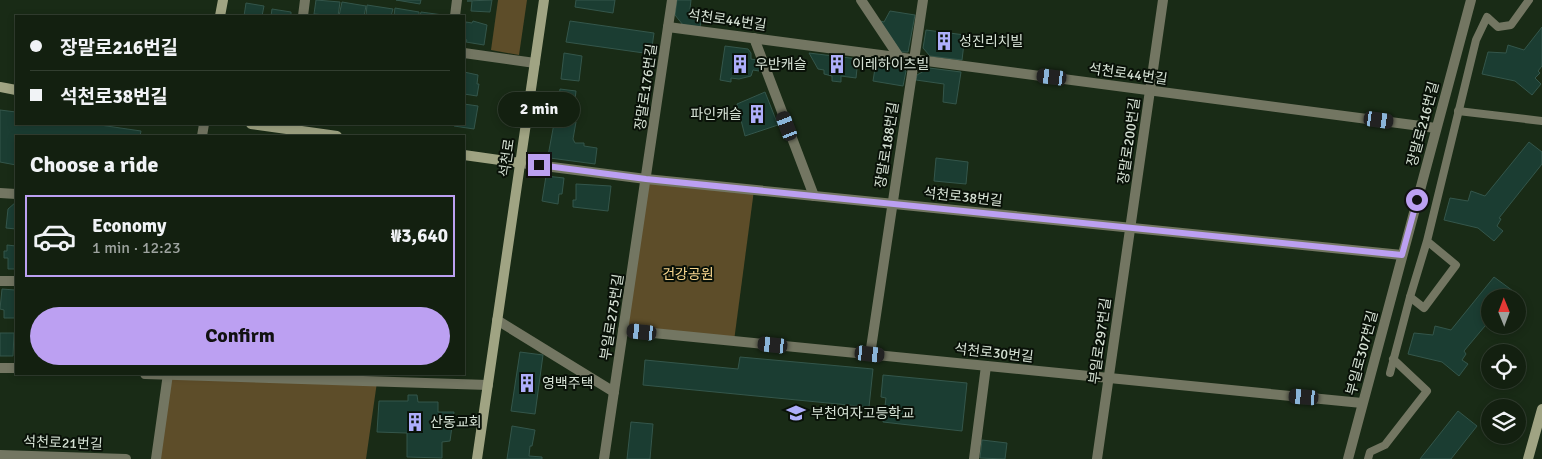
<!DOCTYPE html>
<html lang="en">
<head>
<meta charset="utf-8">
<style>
  body { margin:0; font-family:Signika,"Noto Sans KR",sans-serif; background:#202d1e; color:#f1f3f6; height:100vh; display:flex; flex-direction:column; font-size:19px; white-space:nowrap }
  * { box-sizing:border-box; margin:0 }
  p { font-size:16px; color:#9da39f }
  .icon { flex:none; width:28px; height:28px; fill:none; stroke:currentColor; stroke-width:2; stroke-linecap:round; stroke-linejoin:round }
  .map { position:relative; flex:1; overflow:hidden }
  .drawer { position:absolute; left:15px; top:135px; width:450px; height:240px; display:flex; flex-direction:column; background:#132010; border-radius:0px; box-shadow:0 2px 8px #0003,0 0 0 1px #323e30 }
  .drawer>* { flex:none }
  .hud { position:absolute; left:15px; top:15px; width:450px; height:110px; border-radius:0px; box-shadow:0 2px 8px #0003,0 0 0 1px #323e30; display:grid; align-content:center; height:110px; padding:0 15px; background:#132010 }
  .needle { width:32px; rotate:359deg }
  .controls { position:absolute; left:1481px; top:289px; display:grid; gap:10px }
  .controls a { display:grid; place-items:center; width:45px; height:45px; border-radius:50%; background:#132010; box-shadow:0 2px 8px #0003,0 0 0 1px #323e30; font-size:25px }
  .end { position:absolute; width:22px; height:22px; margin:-11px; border:6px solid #bca0f2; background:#111; box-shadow:0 0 0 2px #111 }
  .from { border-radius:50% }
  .bubble { position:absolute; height:35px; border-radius:18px; background:#132010; box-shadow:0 2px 8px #0003,0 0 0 1px #323e30; font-size:16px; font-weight:700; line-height:35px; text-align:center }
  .car { position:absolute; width:15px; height:30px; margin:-15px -8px; border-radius:6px; box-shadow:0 0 4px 1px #0007; background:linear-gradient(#222 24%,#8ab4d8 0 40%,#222 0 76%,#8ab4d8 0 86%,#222 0) }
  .hud b { display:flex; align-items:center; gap:18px; height:48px; font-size:19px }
  .hud b+b { border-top:1px solid #323e30 }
  .hud i { width:12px; height:12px; background:#f1f3f6 }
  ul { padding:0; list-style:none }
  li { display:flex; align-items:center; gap:15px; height:82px; margin:0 10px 8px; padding:0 5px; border:2px solid transparent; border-radius:0px }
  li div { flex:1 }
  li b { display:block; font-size:19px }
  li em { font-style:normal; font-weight:700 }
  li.selected { border-color:#bca0f2 }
  li>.icon { width:45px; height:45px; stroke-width:1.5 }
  h2 { padding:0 15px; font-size:22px; line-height:60px }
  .action { display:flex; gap:10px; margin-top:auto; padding:10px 15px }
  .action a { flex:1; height:58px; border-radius:30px; background:#bca0f2; color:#111; font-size:20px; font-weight:700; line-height:58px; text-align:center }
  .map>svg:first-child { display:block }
</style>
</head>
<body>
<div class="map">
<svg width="1542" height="459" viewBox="0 0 1542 459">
  <rect width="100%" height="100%" fill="#192b16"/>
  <g fill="#5d4d29">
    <polygon points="498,0 527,0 519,55 491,50"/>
    <polygon points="646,179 754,190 734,341 623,330"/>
    <polygon points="168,375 377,382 366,459 156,459"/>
  </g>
  <g fill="#1b3d32" stroke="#34564b">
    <polygon points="316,0 340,2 338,16 314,14"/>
    <polygon points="396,0 421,0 420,4"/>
    <polygon points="492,0 490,12 471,11 472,1 467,1"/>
    <polygon points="576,0 615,0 613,13 575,7"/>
    <polygon points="677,0 691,0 690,9 703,11 700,27 683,25 675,15"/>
    <polygon points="342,2 366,6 364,16 339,16"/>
    <polygon points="246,3 264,6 262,16 244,16"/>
    <polygon points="367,5 393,9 391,16 366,16"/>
    <polygon points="395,8 419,12 419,16 394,16"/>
    <polygon points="272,9 291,12 291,16 271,16"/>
    <polygon points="890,11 915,15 908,52 901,52 880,21 884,22"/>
    <polygon points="421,12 443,15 443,16 420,16"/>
    <polygon points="473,21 487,25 484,45 466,42 467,40 464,39 464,27 465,27 466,22 472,23"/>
    <polygon points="570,21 654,33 651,54 566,42"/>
    <polygon points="1542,27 1542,66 1538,71 1540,73 1535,78 1541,84 1532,95 1515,81 1482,74 1488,52 1506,53 1508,45 1524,50"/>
    <polygon points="926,30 965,35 962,60 930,56 923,48"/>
    <polygon points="725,46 748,49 751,53 751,59 757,60 757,64 760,65 759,71 753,70 751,76 739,79 731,78 731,82 720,80"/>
    <polygon points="564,53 582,56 579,81 561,79"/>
    <polygon points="809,53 858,59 856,78 841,76 841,82 832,81 832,76 824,74 824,70 818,69"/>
    <polygon points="876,62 900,65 906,71 903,86 873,81"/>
    <polygon points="929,68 961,72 956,104 943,102 944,84 916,80 917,75"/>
    <polygon points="464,72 478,75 477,84 479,84 477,96 464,94"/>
    <polygon points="560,89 576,91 573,117 557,114"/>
    <polygon points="765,92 778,125 745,136 737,104"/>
    <polygon points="464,104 478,106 474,129 454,126 454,124 464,124"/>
    <polygon points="0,110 16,112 16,124 93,124 141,131 140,136 16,136 16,165 0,162"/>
    <polygon points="555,118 576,122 573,139 575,143 584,143 584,146 597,148 595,164 550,158 548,156"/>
    <polygon points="1529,142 1542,152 1542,164 1499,218 1501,219 1497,226 1503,231 1494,241 1478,228 1444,220 1450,198 1468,201 1471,191 1485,196"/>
    <polygon points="936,158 968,162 966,184 934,181"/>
    <polygon points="546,176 564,178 562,194 559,194 558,204 542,201"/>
    <polygon points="576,184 611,186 608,211 573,207 573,200 576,200"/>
    <polygon points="16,202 16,229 6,228 8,209"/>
    <polygon points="7,245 16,246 16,269 8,269 8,258 4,258 4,251 7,251"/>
    <polygon points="1494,277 1513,291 1508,298 1490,298 1490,320 1464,351 1466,354 1462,360 1468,364 1459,376 1442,362 1408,354 1414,333 1433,335 1435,326 1451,330"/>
    <polygon points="2,289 15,290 16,318 4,318 4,310 0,309"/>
    <polygon points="0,333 14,333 13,356 0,356"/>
    <polygon points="520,352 543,355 535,414 511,411"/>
    <polygon points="740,357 873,369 869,407 643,385 645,360 738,369"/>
    <polygon points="883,375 967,383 962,431 883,422 886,398 881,397"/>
    <polygon points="408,395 417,395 418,402 438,402 438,412 454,412 450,441 442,442 442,458 407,457 407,433 377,432 379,401 408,401"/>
    <polygon points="1458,411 1477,426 1451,459 1420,459"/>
    <polygon points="631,422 653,424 650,459 627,459"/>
    <polygon points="512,426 535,430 532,446 530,446 529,456 542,457 542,459 507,459"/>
    <polygon points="982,440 1007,443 1005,459 980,458"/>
  </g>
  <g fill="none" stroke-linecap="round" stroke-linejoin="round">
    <g stroke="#737662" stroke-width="8">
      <polyline points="1458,111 1542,121"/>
      <polyline points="1427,241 1410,297 1424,308 1456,265 1427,241 1476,40 1487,17 1498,27 1511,25 1529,0"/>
      <polyline points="1390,373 1410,297"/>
      <polyline points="1368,459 1370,452 1385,445 1427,391 1393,359"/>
    </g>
    <g stroke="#737662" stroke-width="10">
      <polyline points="861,0 899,57"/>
      <polyline points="303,16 305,0"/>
      <polyline points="455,16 457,0"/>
      <polyline points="668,27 1436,128"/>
      <polyline points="754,38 814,196"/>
      <polyline points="464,53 535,63"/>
      <polyline points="202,136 204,124"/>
      <polyline points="521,163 646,179 1402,255"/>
      <polyline points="0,193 16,194"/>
      <polyline points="0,281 16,281"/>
      <polyline points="497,320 614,392"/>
      <polyline points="623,330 1362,403"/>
      <polyline points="870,355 923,0"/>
      <polyline points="0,368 16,368"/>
      <polyline points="145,374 488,385"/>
      <polyline points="0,455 126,459"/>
      <polyline points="156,459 168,374"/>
      <polyline points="604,459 672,0"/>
      <polyline points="974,459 986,366"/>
      <polyline points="1097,459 1163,0"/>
      <polyline points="1348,459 1471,0"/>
    </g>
    <g stroke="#a0a483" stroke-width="10">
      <polyline points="220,16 223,0"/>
      <polyline points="0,87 16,90"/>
      <polyline points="251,124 337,136"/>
      <polyline points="464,155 521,163"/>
      <polyline points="477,459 544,0"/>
      <polyline points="1528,459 1542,409"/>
    </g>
  </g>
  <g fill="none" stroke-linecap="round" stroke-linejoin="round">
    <polyline stroke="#bca0f2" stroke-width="6" points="539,165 646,179 1402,255 1417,200"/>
  </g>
  <defs>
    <g id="building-bare" transform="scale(1.5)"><path d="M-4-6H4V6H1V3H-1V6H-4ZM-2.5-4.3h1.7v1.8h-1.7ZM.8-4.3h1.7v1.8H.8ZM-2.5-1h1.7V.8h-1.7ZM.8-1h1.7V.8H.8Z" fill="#aeaefb" stroke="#091108" stroke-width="2.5" paint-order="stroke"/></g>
    <g id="school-bare" transform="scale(1.5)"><path d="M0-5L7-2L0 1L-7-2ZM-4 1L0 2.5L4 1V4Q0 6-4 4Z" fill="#aeaefb" stroke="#091108" stroke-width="2.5" paint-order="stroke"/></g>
  </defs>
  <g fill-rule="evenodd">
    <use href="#building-bare" x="944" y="41"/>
    <use href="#building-bare" x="740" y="64"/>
    <use href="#building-bare" x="837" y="64"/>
    <use href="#building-bare" x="757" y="114"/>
    <use href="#building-bare" x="527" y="383"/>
    <use href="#school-bare" x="796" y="413"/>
    <use href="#building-bare" x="415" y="422"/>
  </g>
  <g text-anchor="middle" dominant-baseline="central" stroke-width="4" stroke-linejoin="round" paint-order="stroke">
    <g font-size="14" fill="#d5e1d4" stroke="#091108">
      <text transform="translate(727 20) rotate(8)">석천로44번길</text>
      <text transform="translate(1128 74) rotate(8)">석천로44번길</text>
      <text transform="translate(646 87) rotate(-82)">장말로176번길</text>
      <text transform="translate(1423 124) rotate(-75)">장말로216번길</text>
      <text transform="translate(1129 141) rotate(-82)">장말로200번길</text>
      <text transform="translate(887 145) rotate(-81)">장말로188번길</text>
      <text transform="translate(507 158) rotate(-82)">석천로</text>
      <text transform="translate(963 197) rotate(6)">석천로38번길</text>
      <text transform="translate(612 317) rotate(-81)">부일로275번길</text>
      <text transform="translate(1100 341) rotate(-82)">부일로297번길</text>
      <text transform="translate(994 353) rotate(6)">석천로30번길</text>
      <text transform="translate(1362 353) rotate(-75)">부일로307번길</text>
      <text transform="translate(63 443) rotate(2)">석천로21번길</text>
    </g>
    <g font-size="14" fill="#d5e1d4" stroke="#091108" text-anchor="start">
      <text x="959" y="41">성진리치빌</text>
      <text x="755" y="64">우반캐슬</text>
      <text x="852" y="64">이레하이츠빌</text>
      <text x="742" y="114" text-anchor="end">파인캐슬</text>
      <text x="542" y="383">영백주택</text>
      <text x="811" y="413">부천여자고등학교</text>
      <text x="430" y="422">산동교회</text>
    </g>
    <g font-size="14" fill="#f9d78f" stroke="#091108">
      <text x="688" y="274">건강공원</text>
    </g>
  </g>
</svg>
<div class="controls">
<a><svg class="needle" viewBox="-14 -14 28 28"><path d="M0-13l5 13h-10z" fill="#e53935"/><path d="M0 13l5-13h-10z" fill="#9da39f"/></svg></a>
<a><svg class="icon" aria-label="locate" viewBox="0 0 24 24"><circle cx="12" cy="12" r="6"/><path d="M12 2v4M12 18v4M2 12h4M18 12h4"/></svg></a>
<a><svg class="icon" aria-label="layers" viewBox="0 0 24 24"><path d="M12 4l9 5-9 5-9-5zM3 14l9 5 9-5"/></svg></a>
</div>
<i class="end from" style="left:1417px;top:200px"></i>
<i class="end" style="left:539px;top:165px"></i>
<div class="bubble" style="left:498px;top:92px;width:82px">2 min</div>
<i class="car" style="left:1052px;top:77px;rotate:277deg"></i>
<i class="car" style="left:1379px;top:120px;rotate:98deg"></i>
<i class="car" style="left:787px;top:126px;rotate:339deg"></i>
<i class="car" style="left:642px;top:332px;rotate:276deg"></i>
<i class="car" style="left:773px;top:345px;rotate:276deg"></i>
<i class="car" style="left:870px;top:354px;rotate:96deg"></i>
<i class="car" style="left:1304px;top:397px;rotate:275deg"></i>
<div class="hud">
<b><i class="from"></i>장말로216번길</b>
<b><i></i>석천로38번길</b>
</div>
<section class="drawer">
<h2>Choose a ride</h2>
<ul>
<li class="selected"><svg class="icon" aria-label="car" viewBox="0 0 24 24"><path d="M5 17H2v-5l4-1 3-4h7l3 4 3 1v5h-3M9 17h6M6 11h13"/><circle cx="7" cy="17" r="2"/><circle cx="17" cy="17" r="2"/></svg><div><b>Economy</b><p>1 min · 12:23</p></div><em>₩3,640</em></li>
</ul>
<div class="action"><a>Confirm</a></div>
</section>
</div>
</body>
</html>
